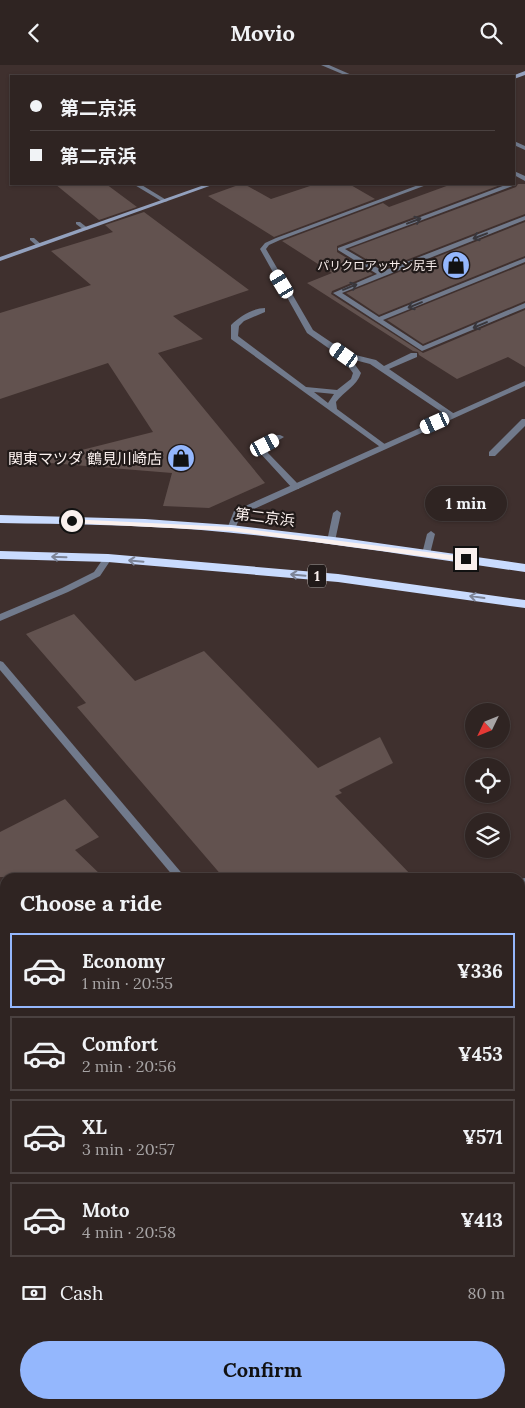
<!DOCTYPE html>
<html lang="en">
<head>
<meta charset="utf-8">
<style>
  body { margin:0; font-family:Lora,"Noto Sans JP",serif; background:#3b302f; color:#f1f3f6; height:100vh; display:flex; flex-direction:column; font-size:19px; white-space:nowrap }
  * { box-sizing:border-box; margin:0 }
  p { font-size:16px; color:#a7a4a5 }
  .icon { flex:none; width:28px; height:28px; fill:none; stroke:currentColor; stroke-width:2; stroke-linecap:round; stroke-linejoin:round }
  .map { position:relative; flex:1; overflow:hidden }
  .sheet { position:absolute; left:0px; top:808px; width:525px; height:536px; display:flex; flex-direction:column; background:#2f2422; border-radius:15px 15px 0 0; box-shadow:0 1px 4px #0004,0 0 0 1px #4a4140 }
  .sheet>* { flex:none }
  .top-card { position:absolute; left:10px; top:10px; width:505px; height:110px; border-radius:0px; box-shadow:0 1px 4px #0004,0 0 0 1px #4a4140; display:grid; align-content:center; height:110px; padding:0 20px; background:#2f2422 }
  .needle { width:32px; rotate:227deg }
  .controls { position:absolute; left:465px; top:638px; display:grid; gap:10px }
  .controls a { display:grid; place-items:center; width:45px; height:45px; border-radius:50%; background:#2f2422; box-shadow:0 1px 4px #0004,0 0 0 1px #4a4140; font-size:25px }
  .end { position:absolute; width:22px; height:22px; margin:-11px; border:6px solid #faf0ee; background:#111; box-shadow:0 0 0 2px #111 }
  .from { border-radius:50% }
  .bubble { position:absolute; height:35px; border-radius:18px; background:#2f2422; box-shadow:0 1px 4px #0004,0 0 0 1px #4a4140; font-size:16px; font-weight:700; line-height:35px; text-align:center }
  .car { position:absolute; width:15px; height:30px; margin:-15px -8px; border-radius:6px; box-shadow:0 0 4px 1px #0007; background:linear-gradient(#fff 24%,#345 0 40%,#fff 0 76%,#345 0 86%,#fff 0) }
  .top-card b { display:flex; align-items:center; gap:18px; height:48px; font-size:19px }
  .top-card b+b { border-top:1px solid #4a4140 }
  .top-card i { width:12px; height:12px; background:#f1f3f6 }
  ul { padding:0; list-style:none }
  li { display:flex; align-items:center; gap:15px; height:75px; margin:0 10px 8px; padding:0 10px; border:2px solid #4a4140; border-radius:0px }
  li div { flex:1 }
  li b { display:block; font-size:19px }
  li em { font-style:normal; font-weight:700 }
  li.selected { border-color:#94b7fd }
  li>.icon { width:45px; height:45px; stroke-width:1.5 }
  h2 { padding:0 20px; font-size:22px; line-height:60px }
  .pay { display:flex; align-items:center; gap:12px; height:55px; padding:0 20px; font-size:19px }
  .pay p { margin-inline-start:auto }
  .button { display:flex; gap:10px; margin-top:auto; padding:10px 20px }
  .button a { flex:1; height:58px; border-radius:30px; background:#94b7fd; color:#111; font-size:20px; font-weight:700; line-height:58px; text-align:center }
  header { display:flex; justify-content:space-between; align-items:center; height:65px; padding:0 20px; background:#2f2422; font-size:22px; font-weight:700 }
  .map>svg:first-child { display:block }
</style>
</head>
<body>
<header><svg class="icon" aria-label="back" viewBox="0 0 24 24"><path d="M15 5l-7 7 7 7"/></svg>Movio<svg class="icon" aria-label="search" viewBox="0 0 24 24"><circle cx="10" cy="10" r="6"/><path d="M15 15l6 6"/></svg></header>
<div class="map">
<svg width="525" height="1343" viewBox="0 0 525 1343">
  <rect width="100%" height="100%" fill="#3f302e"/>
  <g fill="#62524f">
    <polygon points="55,119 106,119 137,142 99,155"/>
    <polygon points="241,119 244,119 271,134 316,119 349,119 375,134 274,172 208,131"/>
    <polygon points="452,119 503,119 337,181 337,187 373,209 332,226 331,229 423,288 525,245 525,302 508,292 457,314 419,290 418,287 413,286 307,218 332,208 282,176 383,138 389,142"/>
    <polygon points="518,119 525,119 525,149 383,204 349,184 516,122"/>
    <polygon points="144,147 249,225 173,251 203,274 158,288 265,418 209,443 163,441 172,408 50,398 50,393 153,367 108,298 0,334 0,248 91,220 51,186 113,167 105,160"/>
    <polygon points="525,157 525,191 379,250 346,228"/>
    <polygon points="525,199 525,236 423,279 387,255"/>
    <polygon points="74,549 135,616 204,586 318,703 380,672 393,698 339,725 342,728 335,731 413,812 223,812 77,642 86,638 26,569"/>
    <polygon points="65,734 99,772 75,785 103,812 0,812 0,767"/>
  </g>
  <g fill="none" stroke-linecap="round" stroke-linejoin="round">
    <g fill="#717a8c" fill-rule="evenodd">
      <polygon points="514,106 525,111 525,116 514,110"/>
      <polygon points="514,117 516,119 515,120 345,184 383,206 525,151 525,155 342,228 379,252 525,193 525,197 383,255 423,281 525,238 525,243 422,286 333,228 377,209 338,185 338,183 508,119 514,119"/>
      <polygon points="133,119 140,119 168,136 163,137"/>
      <path d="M421 119H429L280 175 269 180 266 184 313 265 347 288 376 295 384 301 411 288H417V292L389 304 456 350 452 352H449L370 299 351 294 361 308C357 321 344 326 336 337L337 344 386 380V384H383L231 274V260C239 252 253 243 265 243V247L244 256 239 261 238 271 306 322 337 325 351 314 353 308 341 292 307 268 260 184 265 178 276 173ZM314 327 334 329 328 338Z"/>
      <polygon points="76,157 80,157 89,164 84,165 76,159"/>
      <polygon points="30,173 34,173 42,180 37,181 30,175"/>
      <polygon points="522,354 525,354 525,361 495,391 489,391 489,387"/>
      <polygon points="277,370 280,370 284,372 269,381 268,388 299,420 299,424 293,424 260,388 262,378"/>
      <polygon points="337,445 341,448 335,476 331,479 327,476 333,448"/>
      <polygon points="431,466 435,469 430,489 426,492 423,491 422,489 427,469"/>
    </g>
    <g fill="#717a8c" fill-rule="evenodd">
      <polygon points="321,0 329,0 354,11 347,11"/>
      <polygon points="514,76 525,81 525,85 514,80"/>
      <polygon points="525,316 525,321 241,450 234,466 228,466 227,464 234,446"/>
      <polygon points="108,490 112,493 100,511 68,527 0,556 0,549 62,523 94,507 105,491"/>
      <polygon points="0,596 3,597 185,812 174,812 0,605"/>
      <polygon points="525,813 525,822 520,823 520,814"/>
      <polygon points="5,1190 5,1205 0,1207 0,1192"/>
    </g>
    <g fill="#93a1be" fill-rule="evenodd">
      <polygon points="525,6 525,10 514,14 514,11 512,11"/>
      <polygon points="207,119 215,119 0,196 0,192"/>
    </g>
    <g fill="#c9dbfe" fill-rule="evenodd">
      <path d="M0 450 145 454 231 460 342 473 525 499V507C417 492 310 474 201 465 134 460 67 459 0 458Z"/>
      <polygon points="0,486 108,489 338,509 525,535 525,543 338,517 108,497 0,494"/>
    </g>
  </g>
  <defs><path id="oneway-shaft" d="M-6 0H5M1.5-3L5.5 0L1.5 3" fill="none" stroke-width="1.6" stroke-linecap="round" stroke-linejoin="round" transform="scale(1.25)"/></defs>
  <g stroke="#39373c">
    <use href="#oneway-shaft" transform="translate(414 156) rotate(-21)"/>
    <use href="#oneway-shaft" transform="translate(480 171) rotate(159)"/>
    <use href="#oneway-shaft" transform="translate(350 222) rotate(-22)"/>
    <use href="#oneway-shaft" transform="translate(415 240) rotate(158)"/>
    <use href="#oneway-shaft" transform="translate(480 260) rotate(157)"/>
  </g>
  <g stroke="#7d8497">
    <use href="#oneway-shaft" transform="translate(59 492) rotate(-178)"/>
    <use href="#oneway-shaft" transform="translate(136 496) rotate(-175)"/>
    <use href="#oneway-shaft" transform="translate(298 510) rotate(-175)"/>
    <use href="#oneway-shaft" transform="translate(477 532) rotate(-172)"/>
  </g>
  <polygon fill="#faf0ee" points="69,454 231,462 466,492 469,494 466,497 231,466 72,458 68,456"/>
  <defs>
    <g id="shop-disc" transform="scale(1.4375)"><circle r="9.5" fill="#94b7fd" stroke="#211a19"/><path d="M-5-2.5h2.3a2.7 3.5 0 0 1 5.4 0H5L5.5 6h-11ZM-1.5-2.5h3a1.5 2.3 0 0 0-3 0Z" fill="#111"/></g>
  </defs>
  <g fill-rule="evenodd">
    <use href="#shop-disc" x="456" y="200"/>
    <use href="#shop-disc" x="181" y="393"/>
  </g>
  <g text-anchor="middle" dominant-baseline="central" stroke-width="4.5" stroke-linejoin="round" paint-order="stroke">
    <g font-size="12" fill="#faf0ee" stroke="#211a19" text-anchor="end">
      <text x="437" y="200">パリクロアッサン尻手</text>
    </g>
    <rect fill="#211a19" stroke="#b9b0ae" stroke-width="1" x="308" y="499.5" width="18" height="23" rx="4"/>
    <g font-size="14" font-weight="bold" fill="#faf0ee">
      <text x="317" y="511">1</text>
    </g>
    <g font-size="15" fill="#faf0ee" stroke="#211a19" text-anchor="end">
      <text x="162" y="393">関東マツダ 鶴見川崎店</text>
    </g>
    <g font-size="15" fill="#faf0ee" stroke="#211a19">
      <text transform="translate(265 452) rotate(7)">第二京浜</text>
    </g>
  </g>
</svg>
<div class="controls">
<a><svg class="needle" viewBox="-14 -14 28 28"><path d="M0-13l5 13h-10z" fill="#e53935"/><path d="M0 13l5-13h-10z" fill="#a7a4a5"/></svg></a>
<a><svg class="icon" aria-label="locate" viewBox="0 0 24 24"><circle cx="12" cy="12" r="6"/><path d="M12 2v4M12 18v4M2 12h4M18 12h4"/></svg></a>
<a><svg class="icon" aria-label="layers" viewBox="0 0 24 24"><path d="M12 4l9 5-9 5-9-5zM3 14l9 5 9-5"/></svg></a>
</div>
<i class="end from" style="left:72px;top:456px"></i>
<i class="end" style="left:466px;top:494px"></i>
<div class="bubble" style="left:425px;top:421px;width:82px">1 min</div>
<i class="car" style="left:282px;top:219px;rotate:329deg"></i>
<i class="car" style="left:344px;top:290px;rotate:305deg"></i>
<i class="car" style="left:435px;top:358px;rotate:246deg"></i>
<i class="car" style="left:265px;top:380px;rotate:63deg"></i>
<div class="top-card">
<b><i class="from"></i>第二京浜</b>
<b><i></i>第二京浜</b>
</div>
<section class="sheet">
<h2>Choose a ride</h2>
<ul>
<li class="selected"><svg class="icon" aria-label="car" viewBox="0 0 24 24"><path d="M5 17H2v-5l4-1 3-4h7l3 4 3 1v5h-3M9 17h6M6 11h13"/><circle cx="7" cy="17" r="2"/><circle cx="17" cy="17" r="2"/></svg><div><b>Economy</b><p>1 min · 20:55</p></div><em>¥336</em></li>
<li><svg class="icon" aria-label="car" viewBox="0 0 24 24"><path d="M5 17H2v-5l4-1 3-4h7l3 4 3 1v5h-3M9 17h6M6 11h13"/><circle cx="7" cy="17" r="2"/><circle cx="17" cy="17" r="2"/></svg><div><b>Comfort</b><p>2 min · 20:56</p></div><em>¥453</em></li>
<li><svg class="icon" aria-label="car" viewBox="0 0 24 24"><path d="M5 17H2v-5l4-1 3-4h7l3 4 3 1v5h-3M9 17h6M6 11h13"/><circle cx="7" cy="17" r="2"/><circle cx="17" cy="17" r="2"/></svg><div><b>XL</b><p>3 min · 20:57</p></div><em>¥571</em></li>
<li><svg class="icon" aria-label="car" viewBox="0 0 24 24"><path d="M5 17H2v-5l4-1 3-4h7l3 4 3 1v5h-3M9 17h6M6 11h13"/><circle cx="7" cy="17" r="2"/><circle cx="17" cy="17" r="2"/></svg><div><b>Moto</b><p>4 min · 20:58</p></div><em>¥413</em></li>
</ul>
<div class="pay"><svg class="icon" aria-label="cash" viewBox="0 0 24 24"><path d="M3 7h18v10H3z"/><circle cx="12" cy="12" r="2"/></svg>Cash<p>80 m</p></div>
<div class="button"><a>Confirm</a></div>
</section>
</div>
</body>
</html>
